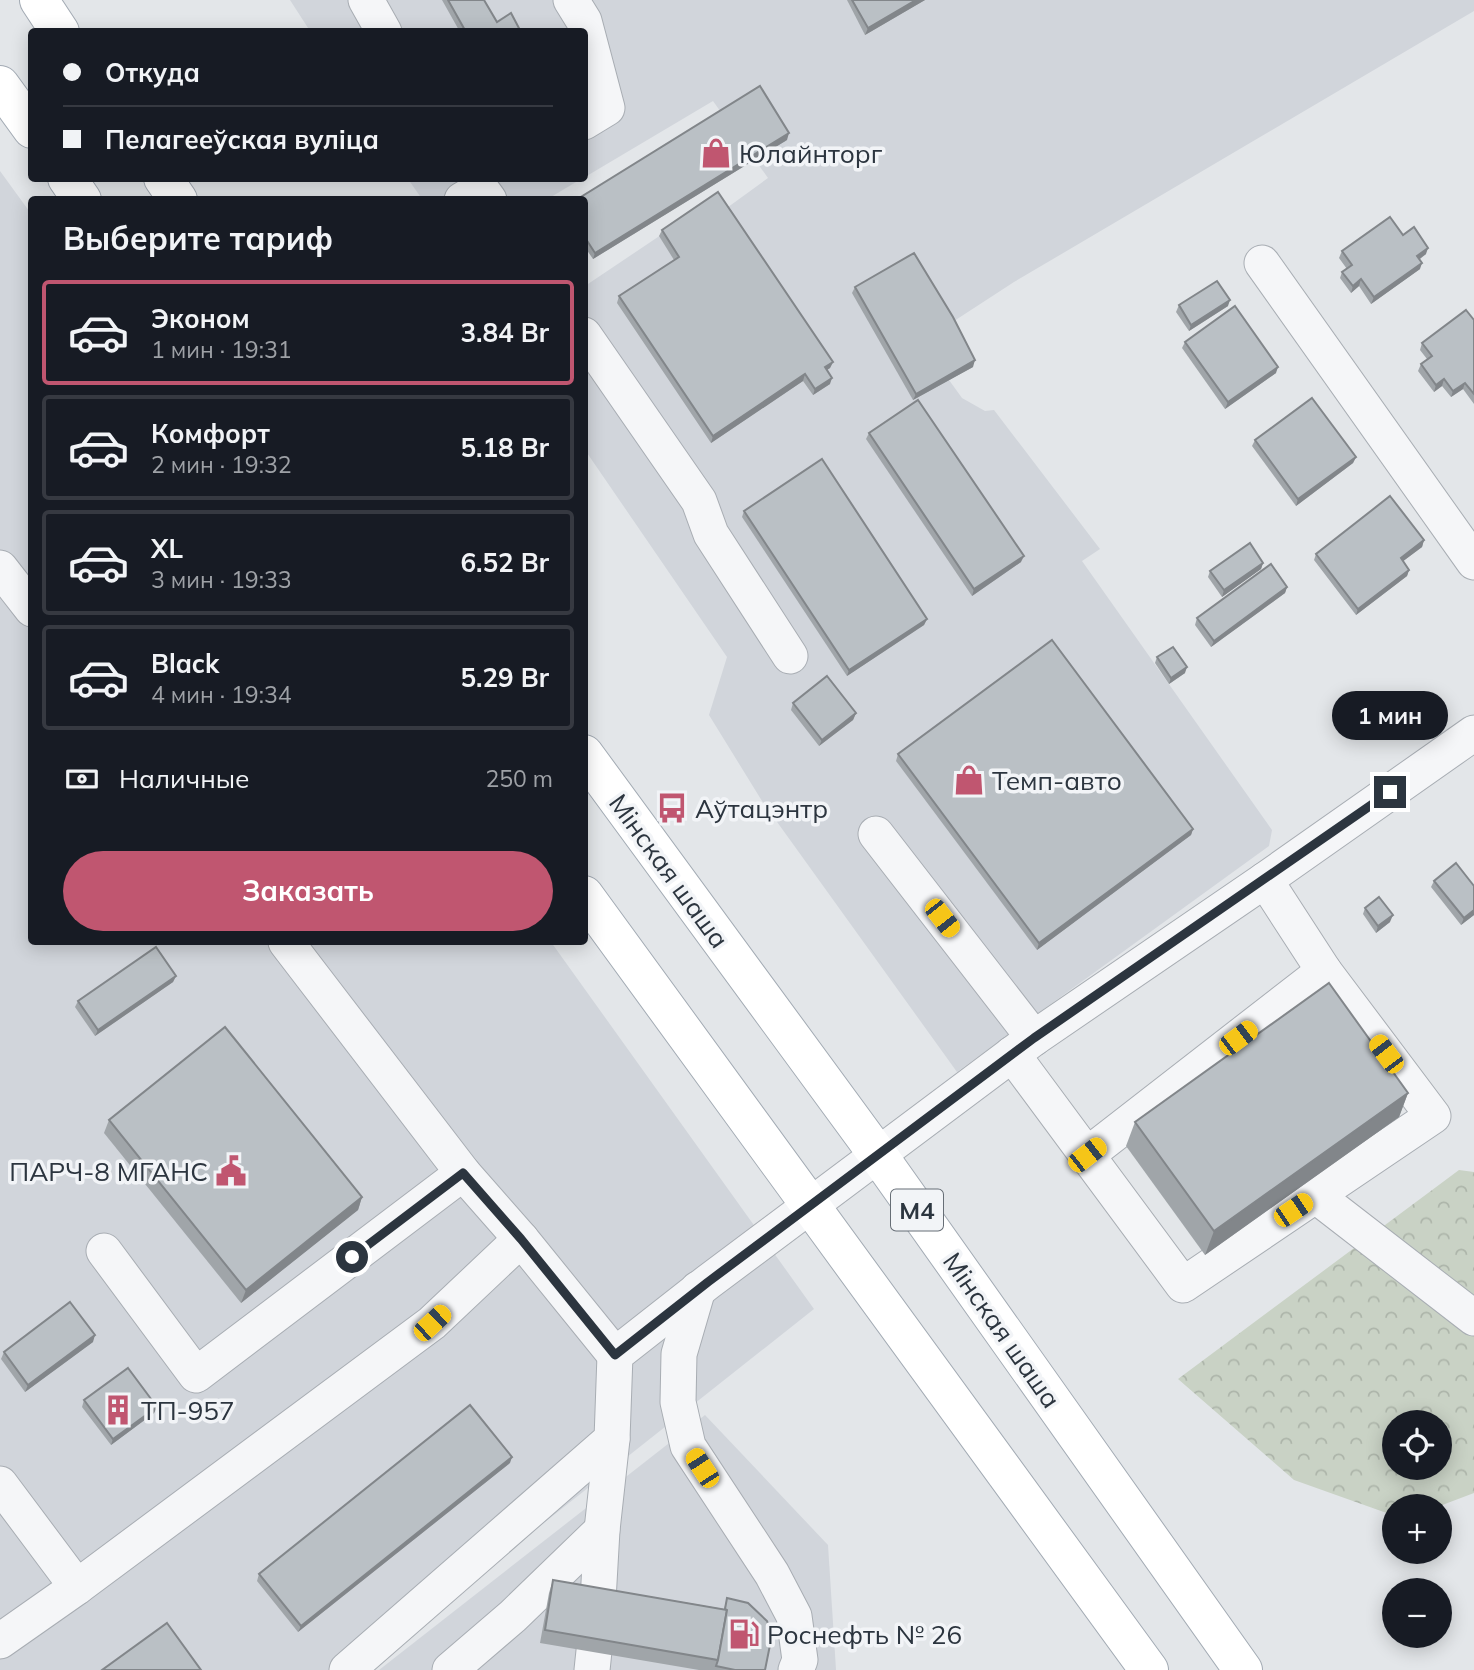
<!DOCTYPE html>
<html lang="ru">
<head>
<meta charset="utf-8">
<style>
  body { margin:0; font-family:Mulish,sans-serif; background:#242831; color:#f1f3f6; height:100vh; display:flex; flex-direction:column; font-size:26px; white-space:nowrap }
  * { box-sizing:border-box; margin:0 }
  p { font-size:23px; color:#9ea1a6 }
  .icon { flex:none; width:38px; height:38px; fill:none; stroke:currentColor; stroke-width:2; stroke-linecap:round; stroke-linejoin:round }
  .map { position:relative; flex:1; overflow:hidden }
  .sheet { position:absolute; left:28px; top:196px; width:560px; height:749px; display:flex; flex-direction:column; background:#171b24; border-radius:7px; box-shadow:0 4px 18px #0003 }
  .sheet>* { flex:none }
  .hud { position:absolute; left:28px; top:28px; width:560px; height:154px; border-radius:7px; box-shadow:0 4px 18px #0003; display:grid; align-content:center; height:154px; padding:0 35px; background:#171b24 }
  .fabs { position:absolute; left:1382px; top:1410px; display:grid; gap:14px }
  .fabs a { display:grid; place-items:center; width:70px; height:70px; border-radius:50%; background:#171b24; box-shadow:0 4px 18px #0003; font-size:35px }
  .end { position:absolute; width:32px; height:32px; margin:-16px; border:9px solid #2c353f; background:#fff; box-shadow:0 0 0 4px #fff }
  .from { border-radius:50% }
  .bubble { position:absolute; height:49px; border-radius:24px; background:#171b24; box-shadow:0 4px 18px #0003; font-size:23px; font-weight:700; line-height:49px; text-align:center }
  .car { position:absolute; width:21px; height:42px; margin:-21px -10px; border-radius:9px; box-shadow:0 0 5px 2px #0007; background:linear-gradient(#f5c518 24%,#345 0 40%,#f5c518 0 76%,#345 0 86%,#f5c518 0) }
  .hud b { display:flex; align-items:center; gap:24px; height:66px; font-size:26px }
  .hud b+b { border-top:2px solid #363941 }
  .hud i { width:18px; height:18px; background:#f1f3f6 }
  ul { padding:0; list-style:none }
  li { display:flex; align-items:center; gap:21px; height:105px; margin:0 14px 10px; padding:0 21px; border:4px solid #363941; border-radius:7px }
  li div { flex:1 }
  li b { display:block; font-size:26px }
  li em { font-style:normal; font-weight:700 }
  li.active { border-color:#c05670 }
  li>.icon { width:63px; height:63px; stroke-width:1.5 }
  h2 { padding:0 35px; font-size:32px; line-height:84px }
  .pay { display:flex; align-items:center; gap:18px; height:77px; padding:0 35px; font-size:26px }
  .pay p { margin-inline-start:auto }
  .primary-button { display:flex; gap:14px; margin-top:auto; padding:14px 35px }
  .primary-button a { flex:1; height:80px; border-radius:42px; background:#c05670; color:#fff; font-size:28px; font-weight:700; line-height:80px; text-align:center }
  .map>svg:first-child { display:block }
</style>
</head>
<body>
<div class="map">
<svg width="1474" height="1670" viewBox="0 0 1474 1670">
  <defs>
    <pattern id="forest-crowns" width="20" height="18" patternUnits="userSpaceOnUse" patternTransform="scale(1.75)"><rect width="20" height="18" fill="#c9d2c5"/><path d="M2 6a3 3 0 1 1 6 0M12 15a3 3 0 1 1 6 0" fill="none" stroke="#adb5aa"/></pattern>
  </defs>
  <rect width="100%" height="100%" fill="#e3e6e9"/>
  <g fill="#d1d5db">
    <polygon points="290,0 1474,0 1474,11 1014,282 951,323 949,380 962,398 985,411 994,410 1100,549 1082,561 1272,830 1269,846 957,1072 762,801 709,715 727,657 585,450 585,286 716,198 724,210 768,178 713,101 585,177 584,32 310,31"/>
    <polygon points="0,171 32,215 32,942 551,942 814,1309 358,1670 0,1670"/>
    <polygon points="408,179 581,179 546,200 422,199"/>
    <polygon points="705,1415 828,1545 836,1670 379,1670"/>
  </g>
  <path fill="url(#forest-crowns)" fill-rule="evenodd" d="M1459 1170 1474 1172V1493L1437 1507H1395V1516L1294 1480 1178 1379ZM1395 1423H1440V1468H1395Z"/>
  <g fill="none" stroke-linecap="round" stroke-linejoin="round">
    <g stroke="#a8adb3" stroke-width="37">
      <g id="minor">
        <polyline points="366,0 384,32"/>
        <polyline points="571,0 584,21 607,108 584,122"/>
        <polyline points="462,200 481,189 489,200"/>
        <polyline points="1262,263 1474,562"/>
        <polyline points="584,335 699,501 711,534 790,656"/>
        <polyline points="0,568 32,609"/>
        <polyline points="876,834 1034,1038"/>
        <polyline points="286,942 463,1173 521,1239 615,1355"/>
        <polyline points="1012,1054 1183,1285 1433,1116 1324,971 1265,880"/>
        <polyline points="1087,1155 1324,971"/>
        <polyline points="1315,1195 1474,1318"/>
        <polyline points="104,1251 196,1375 463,1173"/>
        <polyline points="698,1289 679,1354 678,1402 688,1446 772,1574 794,1616 800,1660 796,1670"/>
        <polyline points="0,1484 77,1587"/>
        <polyline points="598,1600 602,1530 612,1439"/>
        <polyline points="0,1641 77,1587 432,1323 521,1239"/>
        <polyline points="347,1670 612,1439 615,1355 708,1282 1034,1038 1265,880 1474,733"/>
        <polyline points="450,1670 513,1616 602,1530"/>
        <polyline points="592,1670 594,1651"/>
      </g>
    </g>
    <g stroke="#a3abb4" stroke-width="40">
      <g id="major">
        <polyline points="39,0 60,32"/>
        <polyline points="0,85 32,129"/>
        <polyline points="67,178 82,200"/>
        <polyline points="163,178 178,200"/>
        <polyline points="584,754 878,1155 1243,1670"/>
        <polyline points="584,895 1149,1670"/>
      </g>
    </g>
    <use href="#minor" stroke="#f5f6f8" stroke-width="35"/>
    <use href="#major" stroke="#fff" stroke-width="38"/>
  </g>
  <g fill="#a0a5a9">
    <polygon points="442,0 484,0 497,22 521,32 460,32"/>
    <polygon points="847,0 925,0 865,35"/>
    <polygon points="787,140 593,259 584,246 584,200"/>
    <polygon points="662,230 833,362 830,368 827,370 830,384 813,395 803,381 711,443 617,303 619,296 674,260 659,236"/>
    <polygon points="1403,235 1426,254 1420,259 1420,269 1371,304 1359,286 1351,293 1340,278 1342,272 1347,269 1339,258 1342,251"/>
    <polygon points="855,287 973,367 913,400 852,293"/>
    <polygon points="1179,305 1228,306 1189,331 1176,312"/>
    <polygon points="1474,320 1474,404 1463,389 1451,397 1442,386 1434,392 1418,371 1421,364 1427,359 1420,350 1422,343"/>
    <polygon points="1185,342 1276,373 1225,409 1182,348"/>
    <polygon points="869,433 1021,562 972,596 866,439"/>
    <polygon points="1255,440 1356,457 1353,463 1296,506 1252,446"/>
    <polygon points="744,511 927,619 924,625 847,676 742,517"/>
    <polygon points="1424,540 1422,547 1403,561 1409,570 1407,576 1356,615 1314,560 1316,554"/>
    <polygon points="1263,563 1261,569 1222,597 1208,577 1210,571"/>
    <polygon points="1287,587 1285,593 1211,647 1195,625 1197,618"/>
    <polygon points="1157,657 1185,673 1169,684 1155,663"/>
    <polygon points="793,703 856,713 853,720 819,746 791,710"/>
    <polygon points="898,754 1193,829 1191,835 1037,950 896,761"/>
    <polygon points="1434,881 1474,886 1474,915 1461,925 1431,887"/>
    <polygon points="1365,908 1390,922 1376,933 1363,914"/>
    <polygon points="176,976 173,982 95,1036 75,1007 78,1001"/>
    <polygon points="1408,1093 1399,1117 1205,1255 1126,1146 1135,1122"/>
    <polygon points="109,1120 362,1197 358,1210 241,1303 104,1133"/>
    <polygon points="93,1342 25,1392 1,1359 4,1352"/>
    <polygon points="84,1400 157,1407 154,1413 111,1445 82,1407"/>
    <polygon points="510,1463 298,1632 257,1581 259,1574"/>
    <polygon points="553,1580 724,1609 727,1598 765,1670 699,1670 540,1643 549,1593"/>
  </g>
  <g fill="#82868a">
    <polygon points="916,0 925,0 865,35 868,28"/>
    <polygon points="789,133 787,140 593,259 595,253"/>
    <polygon points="1428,248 1426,254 1415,262 1417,256"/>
    <polygon points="1422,263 1420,269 1371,304 1374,297"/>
    <polygon points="1361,279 1359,286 1351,293 1353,286"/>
    <polygon points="1230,300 1228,306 1189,331 1191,325"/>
    <polygon points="975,360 973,367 913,400 916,394"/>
    <polygon points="833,362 830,368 822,373 825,367"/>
    <polygon points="1278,367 1276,373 1225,409 1228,402"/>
    <polygon points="805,374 803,381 711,443 713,436"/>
    <polygon points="832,378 830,384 813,395 815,389"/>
    <polygon points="1444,379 1442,386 1434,392 1436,385"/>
    <polygon points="1465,383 1463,389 1451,397 1453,391"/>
    <polygon points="1356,457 1353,463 1296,506 1298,499"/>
    <polygon points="1424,540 1422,547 1398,565 1401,558"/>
    <polygon points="1024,556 1021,562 972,596 974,589"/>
    <polygon points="1263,563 1261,569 1222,597 1224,590"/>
    <polygon points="1409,570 1407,576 1356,615 1358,609"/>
    <polygon points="1287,587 1285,593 1211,647 1214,641"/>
    <polygon points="927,619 924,625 847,676 849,670"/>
    <polygon points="1187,667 1185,673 1169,684 1171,678"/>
    <polygon points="856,713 853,720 819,746 822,740"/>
    <polygon points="1193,829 1191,835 1037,950 1039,943"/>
    <polygon points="1474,910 1474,915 1461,925 1464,918"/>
    <polygon points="1393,915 1390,922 1376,933 1378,926"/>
    <polygon points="176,976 173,982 95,1036 98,1030"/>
    <polygon points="1408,1093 1399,1117 1205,1255 1214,1231"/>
    <polygon points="362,1197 358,1210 241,1303 246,1290"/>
    <polygon points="95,1335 93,1342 25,1392 28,1385"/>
    <polygon points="157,1407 154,1413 111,1445 113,1439"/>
    <polygon points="512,1457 510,1463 298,1632 301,1626"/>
  </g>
  <g fill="#bac0c5" stroke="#82868a" stroke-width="2">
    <polygon points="448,0 484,0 497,22 511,13 521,32 466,32"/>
    <polygon points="852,0 916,0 868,28"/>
    <polygon points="760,86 789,133 595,253 584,236 584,200 576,200"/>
    <polygon points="718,192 833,362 825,367 832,378 815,389 805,374 713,436 619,296 679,257 662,230"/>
    <polygon points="1390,217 1403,235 1414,227 1428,248 1417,256 1422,263 1374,297 1361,279 1353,286 1342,272 1352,265 1342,251"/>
    <polygon points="914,253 953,317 975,360 916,394 855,287"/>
    <polygon points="1217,281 1230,300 1191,325 1179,305"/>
    <polygon points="1235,306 1278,367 1228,402 1185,342"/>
    <polygon points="1466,310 1474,320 1474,394 1465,383 1453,391 1444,379 1436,385 1421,364 1432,356 1422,343"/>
    <polygon points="1312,398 1356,457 1298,499 1255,440"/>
    <polygon points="918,400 1024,556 974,589 869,433"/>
    <polygon points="822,459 927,619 849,670 744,511"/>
    <polygon points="1390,496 1424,540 1401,558 1409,570 1358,609 1316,554"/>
    <polygon points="1250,543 1263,563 1224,590 1210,571"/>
    <polygon points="1271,564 1287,587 1214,641 1197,618"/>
    <polygon points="1052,640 1193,829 1039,943 898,754"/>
    <polygon points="1173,647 1187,667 1171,678 1157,657"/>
    <polygon points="827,676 856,713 822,740 793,703"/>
    <polygon points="1456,863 1474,886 1474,910 1464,918 1434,881"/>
    <polygon points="1379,897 1393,915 1378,926 1365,908"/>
    <polygon points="156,947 176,976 98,1030 78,1001"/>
    <polygon points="1329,983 1408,1093 1214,1231 1135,1122"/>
    <polygon points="225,1027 362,1197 246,1290 109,1120"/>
    <polygon points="70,1302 95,1335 28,1385 4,1352"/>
    <polygon points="128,1368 157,1407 113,1439 84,1400"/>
    <polygon points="470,1405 512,1457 301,1626 259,1574"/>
    <polygon points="553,1580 727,1610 718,1660 545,1630"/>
    <polygon points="727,1598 748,1603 767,1621 772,1635 765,1670 735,1670 716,1666 718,1660 727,1610 725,1609"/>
    <polygon points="167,1623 201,1670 102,1670"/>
  </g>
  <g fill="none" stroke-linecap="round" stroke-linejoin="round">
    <polyline stroke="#2c353f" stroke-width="9" points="352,1257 463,1173 521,1239 615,1355 708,1282 1034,1038 1390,792"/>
  </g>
  <defs>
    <g id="shop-bare" transform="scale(2.415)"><path d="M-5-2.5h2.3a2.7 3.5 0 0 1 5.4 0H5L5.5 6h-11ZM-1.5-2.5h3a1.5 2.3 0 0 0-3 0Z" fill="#c05670" stroke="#f2f4f7" stroke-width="2.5" paint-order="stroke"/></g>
    <g id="bus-bare" transform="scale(2.415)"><path d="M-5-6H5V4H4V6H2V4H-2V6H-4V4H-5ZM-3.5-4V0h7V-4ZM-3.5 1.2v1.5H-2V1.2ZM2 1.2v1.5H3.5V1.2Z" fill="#c05670" stroke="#f2f4f7" stroke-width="2.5" paint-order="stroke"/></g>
    <g id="civic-bare" transform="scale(2.415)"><path d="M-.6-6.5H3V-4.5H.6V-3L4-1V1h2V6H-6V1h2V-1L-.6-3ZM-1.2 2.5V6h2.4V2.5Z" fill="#c05670" stroke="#f2f4f7" stroke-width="2.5" paint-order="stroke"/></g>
    <g id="building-bare" transform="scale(2.415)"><path d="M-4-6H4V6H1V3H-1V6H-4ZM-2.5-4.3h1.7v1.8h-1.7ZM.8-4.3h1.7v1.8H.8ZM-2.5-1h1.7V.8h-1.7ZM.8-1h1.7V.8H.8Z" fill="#c05670" stroke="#f2f4f7" stroke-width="2.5" paint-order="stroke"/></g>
    <g id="fuel-bare" transform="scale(2.415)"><path d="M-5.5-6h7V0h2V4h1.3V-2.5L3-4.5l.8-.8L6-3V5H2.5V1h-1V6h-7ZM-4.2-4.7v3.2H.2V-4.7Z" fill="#c05670" stroke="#f2f4f7" stroke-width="2.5" paint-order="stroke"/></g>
  </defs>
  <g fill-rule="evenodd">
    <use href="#shop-bare" x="716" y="153"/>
    <use href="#shop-bare" x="969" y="780"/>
    <use href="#bus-bare" x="672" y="808"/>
    <use href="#civic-bare" x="231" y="1171"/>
    <use href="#building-bare" x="118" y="1410"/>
    <use href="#fuel-bare" x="744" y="1634"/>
  </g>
  <g text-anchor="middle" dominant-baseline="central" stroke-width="7" stroke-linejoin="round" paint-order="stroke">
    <rect fill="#f2f4f7" stroke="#676e76" stroke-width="2" x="891" y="1189.5" width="52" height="41" rx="5"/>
    <g font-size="24" font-weight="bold" fill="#2c353f">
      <text x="917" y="1210">М4</text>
    </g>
    <g font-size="26" fill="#2c353f" stroke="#f2f4f7" text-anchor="start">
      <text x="739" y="153">Юлайнторг</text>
      <text x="992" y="780">Темп-авто</text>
      <text x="695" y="808">Аўтацэнтр</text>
      <text x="208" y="1171" text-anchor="end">ПАРЧ-8 МГАНС</text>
      <text x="141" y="1410">ТП-957</text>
      <text x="767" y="1634">Роснефть № 26</text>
    </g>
    <g font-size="26" fill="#2c353f" stroke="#f2f4f7">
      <text transform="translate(669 871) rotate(54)">Мінская шаша</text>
      <text transform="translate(1002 1330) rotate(55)">Мінская шаша</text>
    </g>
  </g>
</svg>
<div class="fabs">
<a><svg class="icon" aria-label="locate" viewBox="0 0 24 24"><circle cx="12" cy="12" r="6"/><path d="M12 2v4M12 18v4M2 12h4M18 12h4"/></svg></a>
<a>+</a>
<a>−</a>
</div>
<i class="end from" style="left:352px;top:1257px"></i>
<i class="end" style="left:1390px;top:792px"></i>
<div class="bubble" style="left:1332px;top:691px;width:116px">1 мин</div>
<i class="car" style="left:942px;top:918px;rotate:142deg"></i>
<i class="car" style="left:1238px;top:1038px;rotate:53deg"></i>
<i class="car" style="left:1386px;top:1054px;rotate:323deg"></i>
<i class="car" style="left:1087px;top:1155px;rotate:52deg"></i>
<i class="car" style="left:1293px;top:1210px;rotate:56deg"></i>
<i class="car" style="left:432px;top:1323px;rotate:47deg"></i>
<i class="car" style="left:702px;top:1468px;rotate:327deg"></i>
<div class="hud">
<b><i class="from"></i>Откуда</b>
<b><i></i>Пелагееўская вуліца</b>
</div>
<section class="sheet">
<h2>Выберите тариф</h2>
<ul>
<li class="active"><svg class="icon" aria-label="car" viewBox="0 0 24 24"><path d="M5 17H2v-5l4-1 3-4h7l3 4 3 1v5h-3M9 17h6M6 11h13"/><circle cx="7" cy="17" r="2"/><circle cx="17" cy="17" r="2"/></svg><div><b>Эконом</b><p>1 мин · 19:31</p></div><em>3.84 Br</em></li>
<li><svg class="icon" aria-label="car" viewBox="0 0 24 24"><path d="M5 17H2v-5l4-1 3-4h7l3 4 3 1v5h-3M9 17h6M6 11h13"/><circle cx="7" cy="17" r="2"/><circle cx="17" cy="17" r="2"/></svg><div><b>Комфорт</b><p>2 мин · 19:32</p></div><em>5.18 Br</em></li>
<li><svg class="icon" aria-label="car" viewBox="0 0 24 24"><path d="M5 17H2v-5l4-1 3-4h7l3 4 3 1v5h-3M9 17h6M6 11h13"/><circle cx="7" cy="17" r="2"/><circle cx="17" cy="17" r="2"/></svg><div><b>XL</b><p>3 мин · 19:33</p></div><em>6.52 Br</em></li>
<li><svg class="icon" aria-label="car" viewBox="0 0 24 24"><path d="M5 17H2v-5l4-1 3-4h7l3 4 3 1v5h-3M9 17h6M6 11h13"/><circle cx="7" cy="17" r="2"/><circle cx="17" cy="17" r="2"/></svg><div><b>Black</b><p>4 мин · 19:34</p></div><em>5.29 Br</em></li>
</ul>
<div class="pay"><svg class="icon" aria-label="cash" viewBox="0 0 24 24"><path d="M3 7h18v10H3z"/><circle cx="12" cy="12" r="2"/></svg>Наличные<p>250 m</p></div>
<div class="primary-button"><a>Заказать</a></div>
</section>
</div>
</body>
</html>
